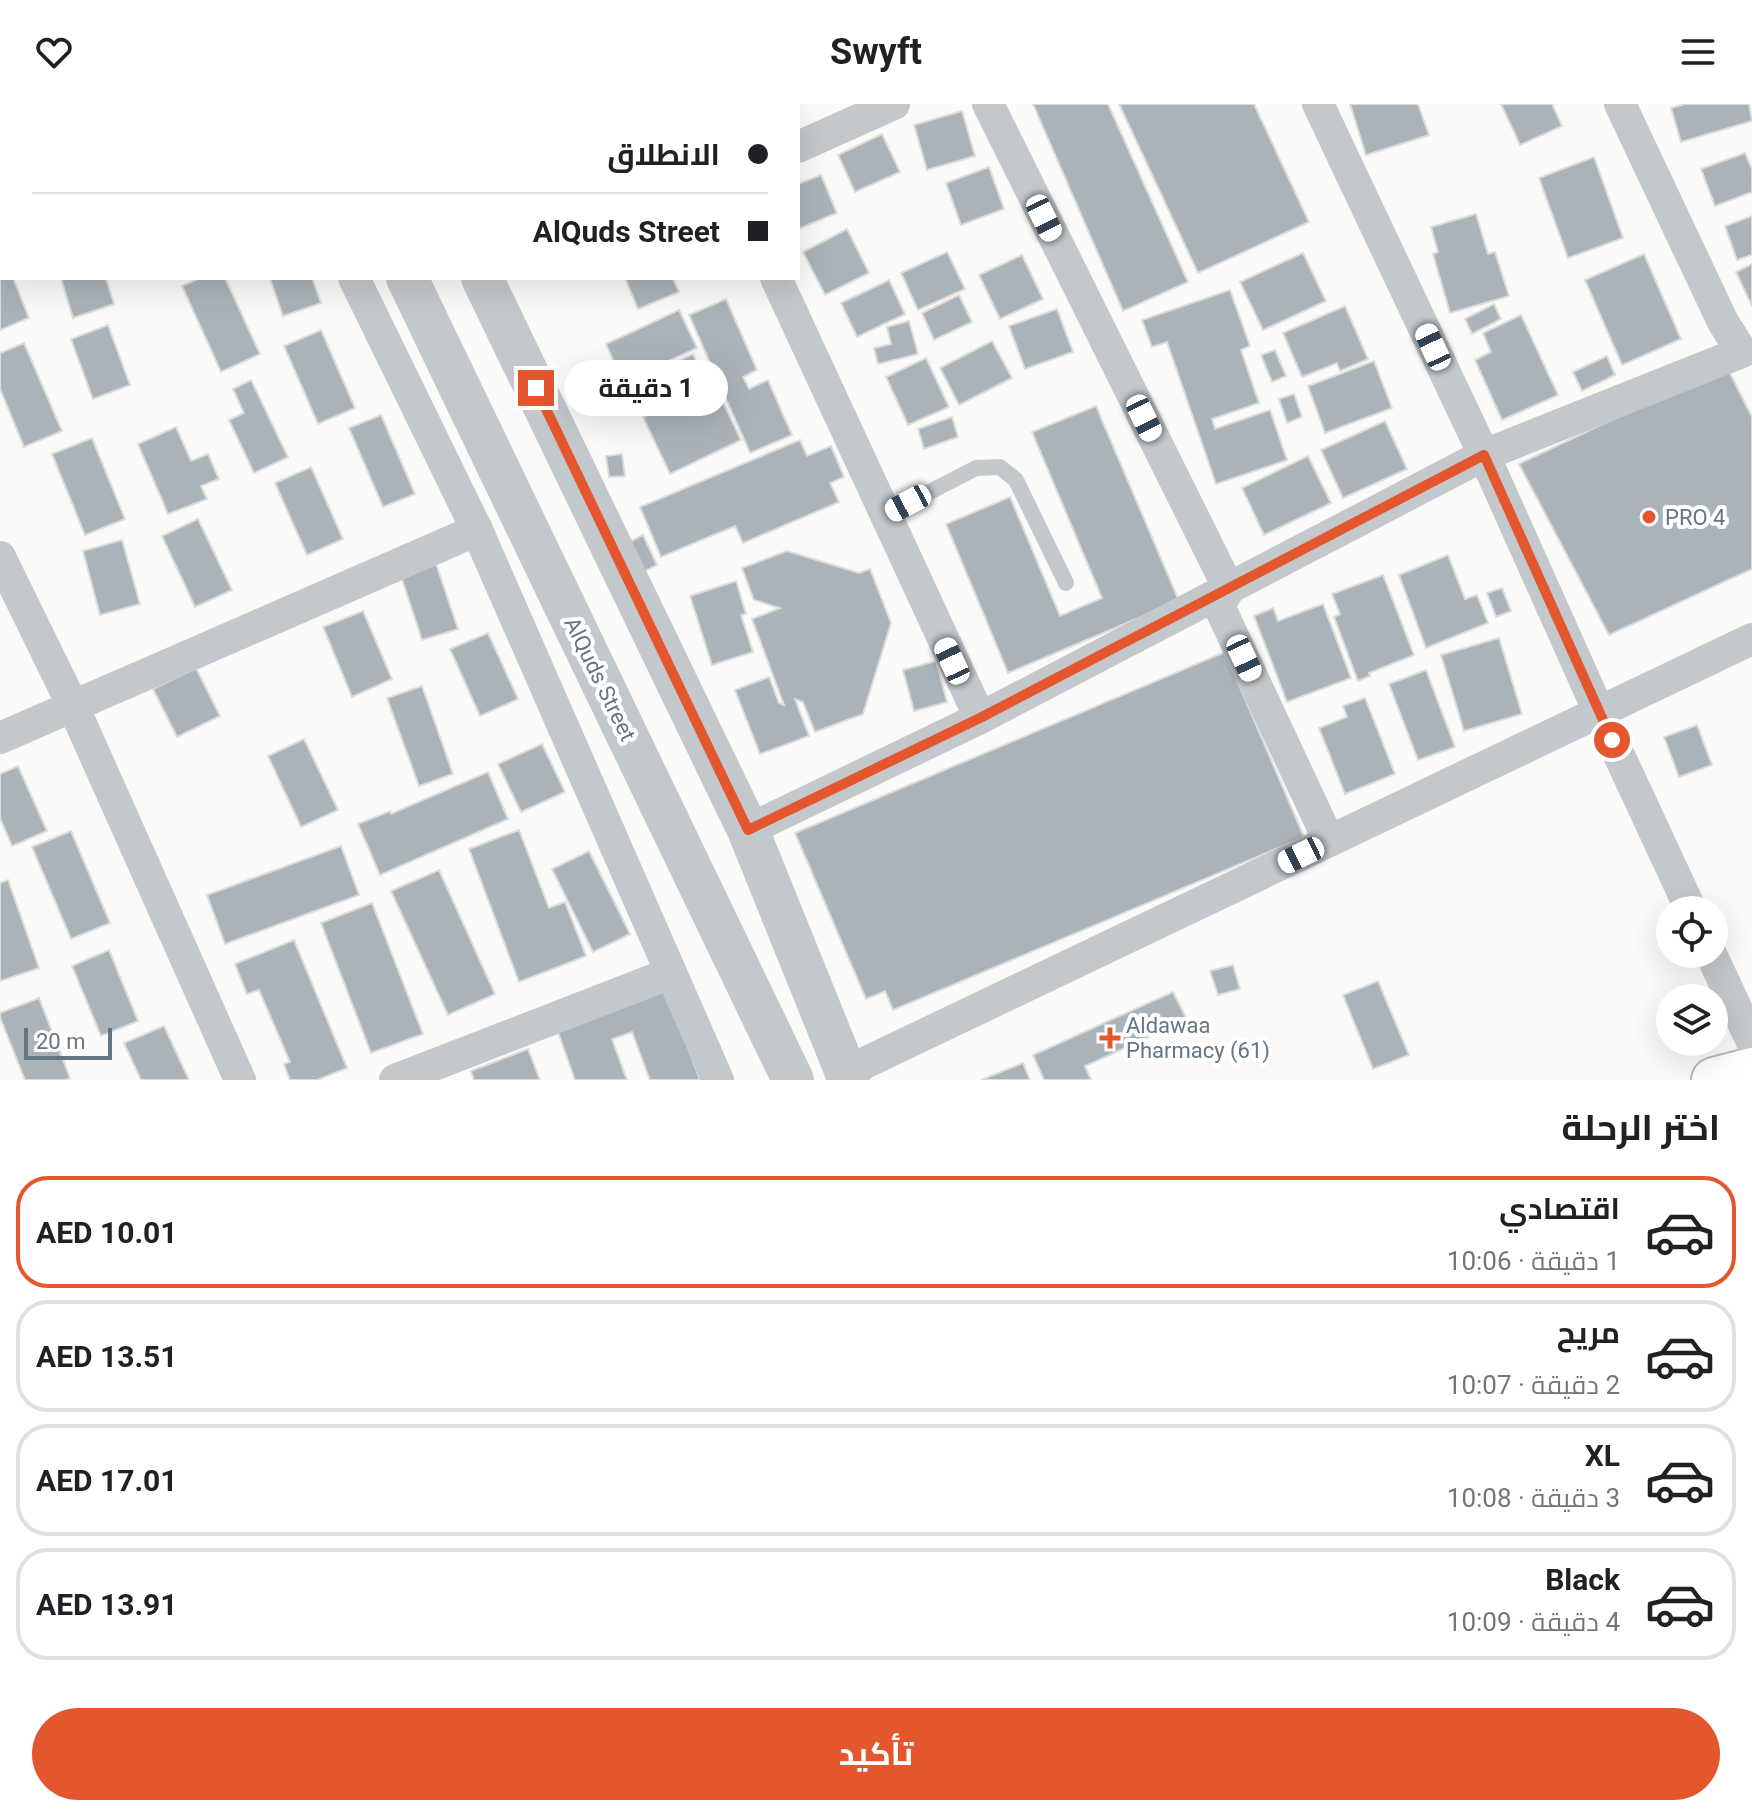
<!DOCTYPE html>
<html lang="ar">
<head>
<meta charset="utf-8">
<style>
  body { margin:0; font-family:Roboto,Cairo,sans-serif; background:#f6f6f6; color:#202124; direction:rtl; height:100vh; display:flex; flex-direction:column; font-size:30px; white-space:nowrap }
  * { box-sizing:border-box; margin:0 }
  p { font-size:26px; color:#757577 }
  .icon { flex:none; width:44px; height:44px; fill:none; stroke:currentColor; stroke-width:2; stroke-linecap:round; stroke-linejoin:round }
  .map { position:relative; height:976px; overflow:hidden; direction:ltr }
  .panel { display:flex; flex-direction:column; background:#fff; flex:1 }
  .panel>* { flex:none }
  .banner { position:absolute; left:0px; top:0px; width:800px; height:176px; box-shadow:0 8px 32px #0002; direction:rtl; display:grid; align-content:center; height:176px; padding:0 32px; background:#fff }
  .tools { position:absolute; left:1656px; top:792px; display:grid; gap:16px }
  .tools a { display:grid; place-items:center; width:72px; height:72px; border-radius:50%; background:#fff; box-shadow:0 8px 32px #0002; font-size:40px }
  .scale { position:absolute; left:24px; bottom:20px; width:88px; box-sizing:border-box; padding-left:8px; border:4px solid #657683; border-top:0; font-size:22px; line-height:28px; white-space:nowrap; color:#657683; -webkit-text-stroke:6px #fff; paint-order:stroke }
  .end { position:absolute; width:36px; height:36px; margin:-18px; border:10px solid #e4572e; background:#fff; box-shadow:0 0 0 4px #fff }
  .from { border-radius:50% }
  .bubble { position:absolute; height:56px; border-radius:28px; background:#fff; box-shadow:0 8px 32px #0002; font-size:26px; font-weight:700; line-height:56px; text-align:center; direction:rtl }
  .car { position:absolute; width:24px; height:48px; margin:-24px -12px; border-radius:10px; box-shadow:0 0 6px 2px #0007; background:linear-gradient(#fff 24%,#345 0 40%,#fff 0 76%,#345 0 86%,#fff 0) }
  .banner b { display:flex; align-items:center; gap:28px; height:76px; font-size:30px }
  .banner b+b { border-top:2px solid #e0e0e0 }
  .banner i { width:20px; height:20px; background:#202124 }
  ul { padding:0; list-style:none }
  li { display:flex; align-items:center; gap:24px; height:112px; margin:0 16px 12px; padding:0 16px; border:4px solid #e0e0e0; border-radius:32px }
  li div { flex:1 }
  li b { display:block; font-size:30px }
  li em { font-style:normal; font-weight:700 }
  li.active { border-color:#e4572e }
  li>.icon { width:72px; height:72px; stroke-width:1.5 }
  h2 { padding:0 32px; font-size:36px; line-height:96px }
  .button { display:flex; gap:16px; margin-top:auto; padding:16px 32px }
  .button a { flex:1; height:92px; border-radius:48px; background:#e4572e; color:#fff; font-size:32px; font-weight:700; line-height:92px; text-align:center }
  header { display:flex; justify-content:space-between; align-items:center; height:104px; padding:0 32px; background:#fff; font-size:36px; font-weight:700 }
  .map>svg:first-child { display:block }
</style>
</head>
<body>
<header><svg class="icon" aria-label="menu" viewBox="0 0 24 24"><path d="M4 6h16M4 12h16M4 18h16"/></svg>Swyft<svg class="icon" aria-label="heart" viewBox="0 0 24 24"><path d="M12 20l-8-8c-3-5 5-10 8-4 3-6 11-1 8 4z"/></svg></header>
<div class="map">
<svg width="1752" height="976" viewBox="0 0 1752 976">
  <rect width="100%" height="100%" fill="#fafaf8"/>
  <g fill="#aab3b9" stroke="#dcdcda" stroke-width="2">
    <polygon points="0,0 5,2 2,2 0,56"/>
    <polygon points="429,0 646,0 647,2 430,2"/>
    <polygon points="1033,0 1108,0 1188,178 1123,207"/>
    <polygon points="1119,0 1254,0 1309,118 1198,169"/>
    <polygon points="1350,0 1418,0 1429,31 1366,51"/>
    <polygon points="1501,0 1552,0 1562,22 1520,41"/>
    <polygon points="1685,0 1749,0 1752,17 1681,38 1671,4"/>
    <polygon points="962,7 975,52 927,66 914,21"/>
    <polygon points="882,30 900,68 855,88 838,51"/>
    <polygon points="1745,49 1752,65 1752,88 1715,102 1701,65"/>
    <polygon points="1594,53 1623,134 1568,154 1539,74"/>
    <polygon points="989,63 1004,105 961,121 946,79"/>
    <polygon points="821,71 837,109 798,125 798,80"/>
    <polygon points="1476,110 1488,150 1495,148 1509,192 1450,209 1433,150 1438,148 1431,123"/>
    <polygon points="1752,112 1752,151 1737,156 1725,122"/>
    <polygon points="847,125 869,169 825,191 803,148"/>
    <polygon points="0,143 2,174 13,174 29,214 0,226"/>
    <polygon points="947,148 965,185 918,206 901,169"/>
    <polygon points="1303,149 1326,197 1263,226 1240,178"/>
    <polygon points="1644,150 1681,235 1622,261 1585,176"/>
    <polygon points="1022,151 1043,195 1000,215 979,171"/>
    <polygon points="1752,160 1752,202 1736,168"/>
    <polygon points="61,174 106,174 114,200 73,214"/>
    <polygon points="200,174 225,174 260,250 221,268 182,182"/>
    <polygon points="270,174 312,174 321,199 283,212"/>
    <polygon points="625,174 673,174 679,188 638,205"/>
    <polygon points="889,176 905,210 857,233 841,199"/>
    <polygon points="1230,186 1250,242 1241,246 1259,299 1212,315 1215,325 1270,306 1287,356 1216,380 1167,238 1152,243 1142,216"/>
    <polygon points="959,191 972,218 934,236 922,209"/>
    <polygon points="726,195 757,266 743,273 749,285 768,276 792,331 750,349 689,211"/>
    <polygon points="1494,200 1501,215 1472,230 1465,215"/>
    <polygon points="1345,202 1368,255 1340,267 1337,259 1302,273 1283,229"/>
    <polygon points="1057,205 1073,248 1025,265 1009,222"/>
    <polygon points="679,206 697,244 623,278 606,240"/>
    <polygon points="1521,211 1558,291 1502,316 1475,256 1491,248 1483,229"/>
    <polygon points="909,217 918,250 878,260 874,244 891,240 887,223"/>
    <polygon points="108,221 130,281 93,295 71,235"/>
    <polygon points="321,226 355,304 318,320 284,242"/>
    <polygon points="992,237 1012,274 959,301 940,264"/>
    <polygon points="24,239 62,327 24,343 0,285 0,249"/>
    <polygon points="1275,246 1286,272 1272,278 1261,251"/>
    <polygon points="693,250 706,279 646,307 632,278"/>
    <polygon points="1607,252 1615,271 1582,287 1573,268"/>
    <polygon points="926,254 949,303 908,321 886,273"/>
    <polygon points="1374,257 1392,304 1325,329 1308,282"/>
    <polygon points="1726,261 1752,313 1752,465 1609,531 1519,360"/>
    <polygon points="251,276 288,353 254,369 229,316 244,309 233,285"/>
    <polygon points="714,279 741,336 670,370 643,313"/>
    <polygon points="1294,290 1302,313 1287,319 1279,295"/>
    <polygon points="1096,302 1179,497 1008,569 946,420 1010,393 1060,512 1102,494 1032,328"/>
    <polygon points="381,311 415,390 383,403 349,324"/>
    <polygon points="952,313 958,333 924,345 918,325"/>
    <polygon points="1385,317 1407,365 1343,394 1321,346"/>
    <polygon points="176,323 191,357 208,350 219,375 201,382 207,395 168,410 138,340"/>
    <polygon points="92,334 125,415 85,431 52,350"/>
    <polygon points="800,336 807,352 831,342 844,373 830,379 839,398 743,439 735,422 661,453 640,403"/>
    <polygon points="622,350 625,372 609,373 606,352"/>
    <polygon points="1308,352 1331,399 1264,431 1242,384"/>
    <polygon points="311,363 343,435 307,451 275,379"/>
    <polygon points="198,415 232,486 195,503 162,432"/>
    <polygon points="643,431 657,461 641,469 627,439"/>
    <polygon points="122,436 140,500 100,511 83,447"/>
    <polygon points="787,447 859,469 870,465 891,519 863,610 815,628 803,598 795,595 809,632 760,650 735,586 769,573 779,599 784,601 752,515 780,504 754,496 742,464"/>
    <polygon points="1448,451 1465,495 1477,491 1488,519 1426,544 1399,471"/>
    <polygon points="434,454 458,525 422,536 399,466"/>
    <polygon points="1383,471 1414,551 1369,569 1370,572 1358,577 1334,513 1340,510 1332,490"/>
    <polygon points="736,477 746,510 741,511 753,548 712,561 690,492"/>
    <polygon points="1502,484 1511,507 1496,513 1487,489"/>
    <polygon points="1323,500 1351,574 1287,598 1254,512 1273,504 1278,517"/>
    <polygon points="363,507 392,575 352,593 323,523"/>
    <polygon points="488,529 518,595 480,612 450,545"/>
    <polygon points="1499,534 1522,610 1464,627 1441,551"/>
    <polygon points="1225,548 1304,733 893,906 885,887 866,895 795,729"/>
    <polygon points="936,557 947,598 914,607 903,566"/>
    <polygon points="196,564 220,612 177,633 153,585"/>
    <polygon points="1426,566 1455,643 1418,656 1389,580"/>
    <polygon points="422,582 453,670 419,682 387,594"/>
    <polygon points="1365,594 1395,670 1345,690 1319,624 1347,613 1343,602"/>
    <polygon points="1697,621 1712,661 1679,673 1664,633"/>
    <polygon points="304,635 338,706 301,723 268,652"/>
    <polygon points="542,640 565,688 521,708 498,660"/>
    <polygon points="18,662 47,727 12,742 0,714 0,670"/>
    <polygon points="488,668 508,715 380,771 358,720 390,707 391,710"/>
    <polygon points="519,726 549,804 565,798 586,852 519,878 469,745"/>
    <polygon points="71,727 110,819 71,835 32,743"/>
    <polygon points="341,742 359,791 225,840 207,791"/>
    <polygon points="589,747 630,830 593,848 552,765"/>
    <polygon points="439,766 495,890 448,911 391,787"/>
    <polygon points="8,776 39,864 0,877 0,779"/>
    <polygon points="372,799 423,930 371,949 321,819"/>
    <polygon points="294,836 347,964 317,976 290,976 284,960 290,958 259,886 247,890 235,860"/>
    <polygon points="109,846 138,917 101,932 72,862"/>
    <polygon points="1233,861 1240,885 1218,891 1210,867"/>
    <polygon points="1378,877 1409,951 1373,965 1343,891"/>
    <polygon points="664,879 700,976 650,976 632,928 612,935 627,976 575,976 557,925"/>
    <polygon points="1173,888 1187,916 1085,962 1091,976 1044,976 1033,951"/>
    <polygon points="39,894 70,974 65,976 25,976 0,913 0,909"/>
    <polygon points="164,922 189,976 141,976 124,939"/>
    <polygon points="528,945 540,976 474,976 471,967"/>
    <polygon points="1023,959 1030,976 981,976"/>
  </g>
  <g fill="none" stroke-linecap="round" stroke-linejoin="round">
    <g stroke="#b5babe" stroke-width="48">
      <polyline id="primary" points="1714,976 1752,966"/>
    </g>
    <polyline stroke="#c3c8cc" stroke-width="16" points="885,411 976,364 1000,363 1016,376 1066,479"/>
    <g stroke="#c3c8cc" stroke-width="32">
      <polyline points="269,0 270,2"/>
      <polyline points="696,0 697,2"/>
      <polyline points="988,0 1229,485 1219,502 1329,737"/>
      <polyline points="1318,0 1484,351 1599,608 1691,806"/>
      <polyline points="798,43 894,0"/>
      <polyline points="0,129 2,128"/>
      <polyline points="354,174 477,426 718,976"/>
      <polyline points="0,453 73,602 240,976"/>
      <polyline points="980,614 1484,351 1742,248 1723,218 1620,0"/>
      <polyline points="0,634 477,426"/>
      <polyline points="748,726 980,614 776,174"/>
      <polyline points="1711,850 1752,938"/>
      <polyline points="846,968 1752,535"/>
      <polyline points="395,976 671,869"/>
    </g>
    <g stroke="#c3c8cc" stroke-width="42">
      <polyline points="323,0 324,2"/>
      <polyline points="399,0 400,2"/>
      <polyline points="407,174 793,976"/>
      <polyline points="482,174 748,726 849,976"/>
    </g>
    <use href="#primary" stroke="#fff" stroke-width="44"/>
  </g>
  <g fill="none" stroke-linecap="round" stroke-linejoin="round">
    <polyline stroke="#e4572e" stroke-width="10" points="536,284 748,726 980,614 1484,351 1612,636"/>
  </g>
  <g fill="#e4572e" stroke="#fff" stroke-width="3">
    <circle cx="1649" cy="413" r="8"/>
    <path d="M1106 922h8v8h8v8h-8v8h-8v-8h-8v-8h8z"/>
  </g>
  <g text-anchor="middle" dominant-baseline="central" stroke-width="8" stroke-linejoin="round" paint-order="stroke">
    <g font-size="22" fill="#657683" stroke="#fff" text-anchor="start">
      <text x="1665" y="413">PRO 4</text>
      <text x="1126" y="921">Aldawaa<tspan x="1126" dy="25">Pharmacy (61)</tspan></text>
    </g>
    <g font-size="22" fill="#657683" stroke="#fff">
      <text transform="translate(600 575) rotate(64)">AlQuds Street</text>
    </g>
  </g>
</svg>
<div class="tools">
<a><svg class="icon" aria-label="locate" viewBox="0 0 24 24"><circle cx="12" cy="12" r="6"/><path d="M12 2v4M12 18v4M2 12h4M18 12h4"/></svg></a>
<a><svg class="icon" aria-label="layers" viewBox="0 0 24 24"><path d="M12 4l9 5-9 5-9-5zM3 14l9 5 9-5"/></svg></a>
</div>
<div class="scale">20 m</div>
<i class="end from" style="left:1612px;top:636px"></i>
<i class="end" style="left:536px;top:284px"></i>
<div class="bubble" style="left:564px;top:256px;width:164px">1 دقيقة</div>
<i class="car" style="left:1044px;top:114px;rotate:154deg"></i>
<i class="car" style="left:1433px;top:243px;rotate:335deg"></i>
<i class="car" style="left:1144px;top:314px;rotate:154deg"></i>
<i class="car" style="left:908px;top:399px;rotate:242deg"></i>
<i class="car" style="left:1244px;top:554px;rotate:155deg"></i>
<i class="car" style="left:952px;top:557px;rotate:335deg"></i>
<i class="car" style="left:1301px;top:751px;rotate:244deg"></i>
<div class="banner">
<b><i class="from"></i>الانطلاق</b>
<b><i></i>AlQuds Street</b>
</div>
</div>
<section class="panel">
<h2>اختر الرحلة</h2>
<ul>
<li class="active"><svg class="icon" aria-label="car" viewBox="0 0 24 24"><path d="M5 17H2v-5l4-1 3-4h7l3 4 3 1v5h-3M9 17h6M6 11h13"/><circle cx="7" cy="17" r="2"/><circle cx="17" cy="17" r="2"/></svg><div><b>اقتصادي</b><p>1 دقيقة · 10:06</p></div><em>AED 10.01</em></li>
<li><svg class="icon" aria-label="car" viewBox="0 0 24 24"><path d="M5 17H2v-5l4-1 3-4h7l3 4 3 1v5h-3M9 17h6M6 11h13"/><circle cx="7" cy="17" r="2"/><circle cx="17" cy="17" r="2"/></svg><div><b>مريح</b><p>2 دقيقة · 10:07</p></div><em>AED 13.51</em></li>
<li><svg class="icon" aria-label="car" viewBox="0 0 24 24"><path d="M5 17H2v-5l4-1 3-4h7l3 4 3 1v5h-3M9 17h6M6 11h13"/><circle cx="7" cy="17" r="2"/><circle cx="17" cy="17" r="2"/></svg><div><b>XL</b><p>3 دقيقة · 10:08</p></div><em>AED 17.01</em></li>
<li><svg class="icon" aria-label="car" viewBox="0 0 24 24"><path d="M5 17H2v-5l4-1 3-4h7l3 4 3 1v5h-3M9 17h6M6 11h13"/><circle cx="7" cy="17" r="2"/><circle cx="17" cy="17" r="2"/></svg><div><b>Black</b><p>4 دقيقة · 10:09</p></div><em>AED 13.91</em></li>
</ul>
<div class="button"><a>تأكيد</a></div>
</section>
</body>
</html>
